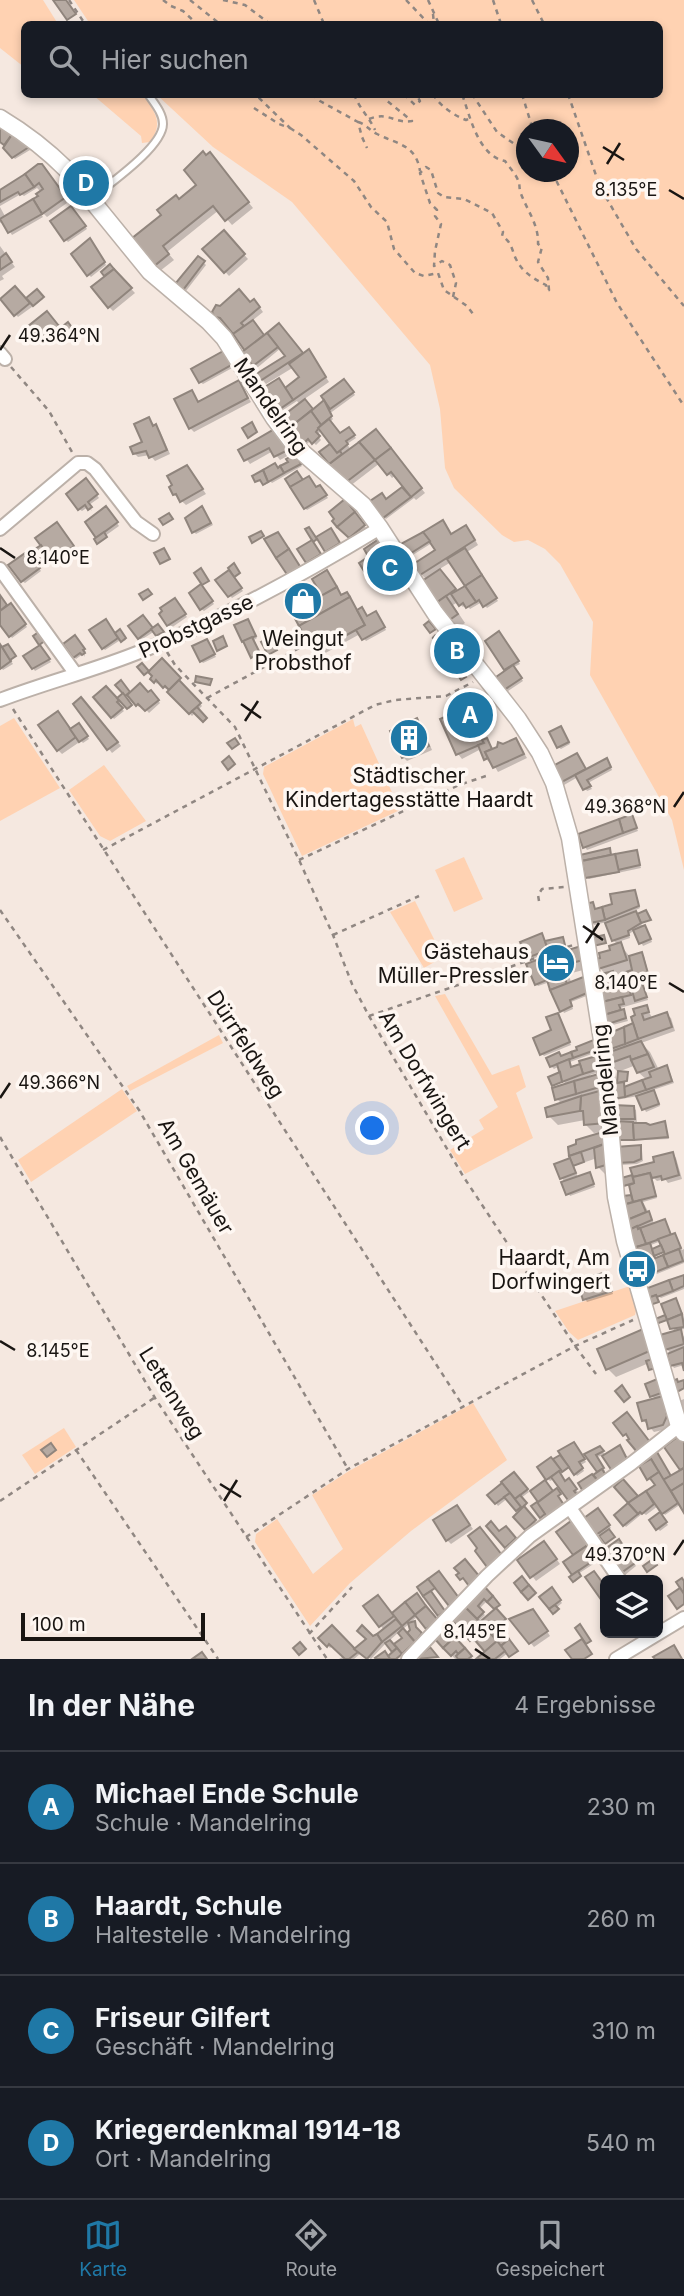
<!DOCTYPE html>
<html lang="de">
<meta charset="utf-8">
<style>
:root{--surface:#171b24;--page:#242831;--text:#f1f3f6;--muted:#9ea1a6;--line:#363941;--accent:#1f78a6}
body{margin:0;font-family:Inter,sans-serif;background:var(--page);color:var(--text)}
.controls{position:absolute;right:21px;bottom:21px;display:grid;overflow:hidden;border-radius:10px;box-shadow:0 4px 10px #0003}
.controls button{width:63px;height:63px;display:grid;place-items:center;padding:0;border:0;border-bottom:2px solid var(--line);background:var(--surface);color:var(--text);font:35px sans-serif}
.compass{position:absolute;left:516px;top:119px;width:63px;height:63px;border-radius:50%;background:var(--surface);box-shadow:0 4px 10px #0003;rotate:123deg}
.scale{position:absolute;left:21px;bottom:18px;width:184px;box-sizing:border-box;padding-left:7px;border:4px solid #191512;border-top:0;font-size:19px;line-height:24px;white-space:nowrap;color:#191512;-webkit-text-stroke:5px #fef7f2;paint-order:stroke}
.you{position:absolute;left:373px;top:1129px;width:24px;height:24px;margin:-18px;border:5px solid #fff;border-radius:50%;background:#1a73e8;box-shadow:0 0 0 10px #1a73e833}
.badge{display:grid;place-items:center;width:46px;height:46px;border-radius:50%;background:var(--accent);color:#fff;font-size:23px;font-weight:700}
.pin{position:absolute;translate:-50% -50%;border:4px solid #fff;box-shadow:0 2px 7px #0006}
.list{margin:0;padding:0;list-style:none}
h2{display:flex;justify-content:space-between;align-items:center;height:91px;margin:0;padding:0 28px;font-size:30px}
h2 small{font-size:23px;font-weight:400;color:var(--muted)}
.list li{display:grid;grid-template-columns:46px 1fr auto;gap:21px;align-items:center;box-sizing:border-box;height:112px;padding:0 28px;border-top:2px solid var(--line)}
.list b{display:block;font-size:26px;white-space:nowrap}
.list p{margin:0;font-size:23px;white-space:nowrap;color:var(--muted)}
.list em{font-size:23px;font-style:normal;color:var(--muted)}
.icon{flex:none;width:38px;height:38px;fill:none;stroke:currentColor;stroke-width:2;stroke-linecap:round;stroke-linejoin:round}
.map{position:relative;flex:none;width:684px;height:1659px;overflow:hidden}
.search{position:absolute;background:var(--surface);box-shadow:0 4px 10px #0003;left:21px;right:21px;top:21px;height:77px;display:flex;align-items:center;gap:18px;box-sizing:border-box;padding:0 24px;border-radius:10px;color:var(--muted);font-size:26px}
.sheet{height:539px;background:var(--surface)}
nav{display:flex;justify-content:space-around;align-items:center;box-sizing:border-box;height:98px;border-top:2px solid var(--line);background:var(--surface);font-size:19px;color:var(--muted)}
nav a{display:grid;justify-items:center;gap:4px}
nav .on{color:var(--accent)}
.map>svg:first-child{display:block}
.green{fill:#ffd2b2;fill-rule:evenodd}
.shadow{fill:#0003;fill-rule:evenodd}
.building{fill:#b6aaa2;stroke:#90857d;stroke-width:2}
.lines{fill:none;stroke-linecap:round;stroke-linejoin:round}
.service-casing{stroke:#bcb1a9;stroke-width:10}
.minor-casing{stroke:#bcb1a9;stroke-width:16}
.tertiary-casing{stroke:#bcb1a9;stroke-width:19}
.path{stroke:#908782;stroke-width:2.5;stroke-dasharray:5 5;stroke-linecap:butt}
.service{stroke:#fff;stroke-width:6}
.minor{stroke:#fff;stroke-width:12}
.tertiary{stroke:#fff;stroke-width:16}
.ticks{fill:none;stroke:#191512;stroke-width:2.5}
.labels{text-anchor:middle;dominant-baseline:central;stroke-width:7;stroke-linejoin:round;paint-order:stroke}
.street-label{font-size:21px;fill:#191512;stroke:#fef7f2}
.poi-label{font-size:21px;fill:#191512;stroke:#fef7f2}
.ticks-label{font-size:18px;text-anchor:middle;fill:#191512;stroke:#fef7f2;stroke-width:7;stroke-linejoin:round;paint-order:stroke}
</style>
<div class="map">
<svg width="684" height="1659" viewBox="0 0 684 1659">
<rect width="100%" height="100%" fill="#f5e8e0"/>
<g class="green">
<polygon points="0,0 43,0 58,24 24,24 24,67 0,48"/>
<path d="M74,0h610v870l-12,-50 -82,-145 3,-53 -33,-58 -15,-15 -17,-9 -14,2 -12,-7 -48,-47 -9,-20 -5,-59 -10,-44 -138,-163 -79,-55 -56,-52 503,-1v-70h-570zM526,130h42v42h-42z"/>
<path d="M93,95h50c12,16 21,29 7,47l-8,1 -1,-7z"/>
<polygon points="14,718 60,788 0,821 0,726"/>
<polygon points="353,719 355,727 361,724 400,810 302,856 263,774 264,767"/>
<polygon points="104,765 146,821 110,841 100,836 69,790"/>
<polygon points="464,857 483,899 454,912 435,870"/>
<polygon points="415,901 443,957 424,968 390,912"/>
<polygon points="445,994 492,1075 519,1065 526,1087 516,1093 533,1138 465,1174 450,1150 484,1129 479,1120 498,1107 435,996"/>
<polygon points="219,1035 223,1043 130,1091 127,1086"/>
<polygon points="122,1089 137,1111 31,1182 18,1160"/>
<polygon points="630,1286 637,1307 635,1315 578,1340 569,1332 555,1311"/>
<polygon points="473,1403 507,1460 411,1531 350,1583 310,1626 255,1542 256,1534 277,1519 313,1574 343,1549 312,1495 349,1471"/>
<polygon points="64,1428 76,1447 35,1474 22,1455"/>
</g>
<g class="shadow">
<polygon points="0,126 27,146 30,150 15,159 5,148 6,146 0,141"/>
<polygon points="215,160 253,208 232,225 219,210 167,252 174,260 160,271 154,265 163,215 198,185"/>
<polygon points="43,167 67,203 47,217 40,210 39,211 43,217 12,235 3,221 0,223 0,207 6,218 41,197 41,192 37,188 24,196 21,194 0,206 0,192"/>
<polygon points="74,210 87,229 68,242 66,240"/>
<polygon points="224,233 248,259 229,276 205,249"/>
<polygon points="93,243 106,265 91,277 89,275"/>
<polygon points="0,246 15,267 2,276 4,279 0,281"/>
<polygon points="199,258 206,265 186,291 180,286"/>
<polygon points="110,267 135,293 113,311 109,307 107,277 103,272"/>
<polygon points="37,291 43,299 18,317 2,299 26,301"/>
<polygon points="250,304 258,305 263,312 252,321 264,337 283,329 303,355 312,356 329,382 303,400 313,411 346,383 355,395 329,414 333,419 330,422 341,435 349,429 356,438 347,444 351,450 378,434 425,493 416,500 414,498 386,519 384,517 386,501 405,487 396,475 392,478 380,463 350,486 321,452 333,444 322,430 317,435 321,440 316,445 311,440 305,446 283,418 300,405 297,401 280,412 278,410 286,390 302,378 294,367 266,384 258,374 288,356 281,348 257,368 245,353 247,351 225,321 221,321 216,316"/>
<polygon points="47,313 63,333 57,338 54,334 43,343 30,327"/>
<polygon points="227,355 234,367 203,384 200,382"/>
<polygon points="239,382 251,402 194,432 190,428 191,392 199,403"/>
<polygon points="149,419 160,431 170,454 155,461 150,455 138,457 134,453 145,443"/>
<polygon points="278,429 293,453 280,460 273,451 250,464 240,450"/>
<polygon points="297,459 302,466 272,483 270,481 265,485 262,479 257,482 254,477 278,469"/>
<polygon points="191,472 206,494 186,505 174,494"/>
<polygon points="303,482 322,489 328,498 307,510 305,508"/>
<polygon points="88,483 99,498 89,505 92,511 88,507 82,511 79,509"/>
<polygon points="348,504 366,528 353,539 337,519"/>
<polygon points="202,508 213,525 196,534 194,532"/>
<polygon points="108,511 119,526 105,536 106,538 99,543 97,540"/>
<path d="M443,522l9,13 14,-8 4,4 8,14 -11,7 31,49 -11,7 -5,-6 -12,7 -4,-5 -3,3 -5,-5 -5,3 12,18 -7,5 -8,-9 -25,-37 2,-2 -6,-6 16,-23 -5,-8 -24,15 -2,-2zM451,562l17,25 -10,5 -20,-22z"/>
<polygon points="61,528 77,551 58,565 50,554 36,564 41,571 25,583 22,581 30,555"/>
<polygon points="330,530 341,546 329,553 319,539 312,543 322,557 310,565 300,550"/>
<polygon points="381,544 402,581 388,590 373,566 366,570 361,563 368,559 375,566 367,549"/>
<polygon points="234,566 240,574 234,579 243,591 232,598 217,581 236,577 230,568"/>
<polygon points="203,589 214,604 204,611 201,609"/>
<polygon points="324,596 349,596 358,611 368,617 378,615 386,630 366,641 360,634 320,656 288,602 309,605"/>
<polygon points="0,597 8,607 13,607 27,627 12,638 0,622"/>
<polygon points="177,603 187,617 171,628 161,614"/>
<polygon points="143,617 153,630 158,627 163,633 158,636 155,631 141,640 139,638"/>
<polygon points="250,624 257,638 254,640 261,656 255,659 252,657"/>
<polygon points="120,632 126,640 123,641 122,639 105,650 103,648"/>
<polygon points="501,636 520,664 514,667 523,681 508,691 505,689 507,672 487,641"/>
<polygon points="77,639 86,652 84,653 85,657 83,654 76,659 74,657"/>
<polygon points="207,641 216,657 203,663 201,661"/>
<polygon points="0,645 3,649 7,646 9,658 13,664 3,670 0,666"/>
<polygon points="42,649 51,662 35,671 33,668"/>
<polygon points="162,661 202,706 198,710 206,720 205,721 196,712 192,716 169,691 171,690 168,687 166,689 159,681 157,684 155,682 150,672"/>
<polygon points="120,683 130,694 148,694 150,692 160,703 149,713 142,705 139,707 128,694 124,698 132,706 129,709 122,702 118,705 124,711 114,719 96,697 117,700 125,694"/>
<polygon points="85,703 121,746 112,753 75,704"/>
<polygon points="466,709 471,713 484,741 487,740 494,750 516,740 527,758 498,772 492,762 490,763 486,759 481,749 462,759 458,754 442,720"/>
<polygon points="417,720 421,724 432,750 407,761 403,757"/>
<polygon points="81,727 89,739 83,743 81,741 62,754 58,750 71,730"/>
<polygon points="563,731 570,744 561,749 558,747"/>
<polygon points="579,757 586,771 609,763 612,770 588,783 592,789 587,791 578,777 564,785 553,767"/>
<polygon points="631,816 638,831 587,850 585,847"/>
<polygon points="609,850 613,857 636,852 641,868 589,879 586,877 582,856"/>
<path d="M635,892l5,16 -6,3 4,4 9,-3 3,8 -9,4 6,5 5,13 -9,4 -8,-16 -6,4 1,4 -12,4 12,15 11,-3 3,2 6,23 -8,2 6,19 -28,8 5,5 3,8 -19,5 -2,-2 -1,-49 -6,-7 18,-23 -5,-5 -6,-18 -13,3 -2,-3 1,-18 3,6 18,-4zM624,972l4,10 7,12 -8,-7 -4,1 -2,-6 -6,-7z"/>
<polygon points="542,935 546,943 563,939 564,945 549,950 550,952 530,960 528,957"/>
<polygon points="581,948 591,968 568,974 572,984 585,978 589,995 571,1002 573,1009 564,1013 550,982 538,986 536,984"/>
<polygon points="646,1007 653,1019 666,1014 671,1018 675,1031 641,1043 650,1052 659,1070 666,1067 669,1070 674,1083 653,1090 656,1094 660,1106 646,1112 638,1096 616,1100 614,1098 619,1073 628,1075 627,1081 622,1082 626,1089 647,1080 638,1072 636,1065 618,1072 610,1064 609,1049 637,1030 633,1018"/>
<polygon points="560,1017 571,1045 544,1056 542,1054"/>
<polygon points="596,1041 600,1051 570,1062 572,1069 582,1065 603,1071 590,1075 591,1078 602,1075 615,1149 640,1147 642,1150 643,1161 637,1164 621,1165 617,1173 606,1175 598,1167 597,1158 574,1166 578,1178 589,1174 595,1187 570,1196 557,1165 575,1165 570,1148 603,1132 594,1133 585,1124 585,1120 558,1125 549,1116 562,1104 557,1099 567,1085 564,1082 553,1085 561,1073 560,1066 554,1069 551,1066 562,1057"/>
<polygon points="633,1108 636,1110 637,1124 649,1127 665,1123 669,1139 620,1141 618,1139 621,1123 616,1118"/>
<path d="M672,1153l4,5 6,21 -14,4 -3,-4 -8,2 -5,-5 5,22 -14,4 12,23 9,-4 8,15 5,2 5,12 2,-1v14l-37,15 -12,-30 -10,-43v-7l6,-2 4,4 -4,-15 -9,2 -2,-7 14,-4zM661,1241l6,15 -11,4 -2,-3 11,-5 -5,-5 -7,3 -2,-5z"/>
<polygon points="605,1274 613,1294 587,1302 585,1299"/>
<polygon points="684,1277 684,1289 661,1298 654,1292 658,1303 652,1304 650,1299 652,1299 647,1290"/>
<polygon points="678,1303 684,1320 684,1329 679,1330 684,1337 684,1365 674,1368 672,1365 671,1354 667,1349 663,1336 676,1333 668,1320 658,1324 657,1320 667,1316"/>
<polygon points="642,1331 658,1368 652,1370 649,1363 616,1377 608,1369"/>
<polygon points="647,1385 668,1393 660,1396 666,1402 671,1421 667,1429 654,1432 643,1420 655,1400"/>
<polygon points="684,1399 684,1417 677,1402"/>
<polygon points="684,1443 684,1510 681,1504 665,1515 658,1506 646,1515 643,1513 626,1527 617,1516 631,1503 616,1487 623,1482 638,1498 657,1486 653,1479 651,1481 649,1479 641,1467 657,1455 671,1477 683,1471 681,1469"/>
<polygon points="576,1446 586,1462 581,1465 584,1471 577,1476 571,1467 564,1471 557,1462 555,1464 566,1483 571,1483 578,1492 575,1494 554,1479 550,1481 548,1479 553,1461"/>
<polygon points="599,1448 606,1455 613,1470 604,1455 597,1457 605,1471 598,1484 593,1477 600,1473 586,1455"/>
<polygon points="514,1474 529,1492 521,1498 526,1505 523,1507 537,1524 528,1531 515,1517 520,1513 508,1498 498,1506 490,1495"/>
<polygon points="460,1511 473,1529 451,1544 447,1540"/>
<polygon points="600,1513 611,1528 608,1530 614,1538 607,1544 586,1518"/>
<polygon points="662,1517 668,1525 660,1531 658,1529"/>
<polygon points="573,1526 598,1561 578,1574 581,1577 575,1582 572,1577 575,1575 566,1562 575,1556 559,1532"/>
<polygon points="621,1544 636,1566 625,1575 607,1550"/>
<polygon points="548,1547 560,1564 536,1581 520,1560"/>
<path d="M483,1588l16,18 -4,3 -7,-9 -9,9 6,6 -9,9 1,2 19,-15 11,12 -8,6 18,23 -6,4 -3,-3 -8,6h-22l9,-7 -11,-12 -2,2 -22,-24zM494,1634l7,10 -2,2 -8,-10z"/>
<polygon points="554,1592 562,1603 556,1608 558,1611 555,1614 542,1597"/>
<path d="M416,1595l23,28 -9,7 -12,-14 -16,14 5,5 10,-5 4,5 -16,20 -7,-7 -1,2 4,6 -4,3h-19l10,-1 7,-6 -8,-10 -16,17 -10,-6 -7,6h-15l5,-3 -11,-11 -3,3 -9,-10 33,13 30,-21 -18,-23 26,8zM399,1632l5,6 -10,9 -5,-6z"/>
<polygon points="537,1616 550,1636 534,1647 512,1620"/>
<polygon points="437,1638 453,1641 455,1639 473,1659 455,1659"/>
</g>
<g class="building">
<polygon points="53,0 66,0 76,14 67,20"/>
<polygon points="0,124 13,133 4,145 0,142"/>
<polygon points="13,133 25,141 29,147 12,158 3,148"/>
<polygon points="203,151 206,155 210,152 249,202 225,221 213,206 163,246 169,254 153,267 131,239 161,215 157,210 176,195 179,199 196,185 184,170"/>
<polygon points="38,164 42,164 66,197 42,214 33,199 38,196 36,194 43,189 39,183 34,187 25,174"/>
<polygon points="25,174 34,187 20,195 18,192 0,202 0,190"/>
<polygon points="33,199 42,214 8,233 0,219"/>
<polygon points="71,206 86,226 64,241 50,221"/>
<polygon points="224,230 245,254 224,273 202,249"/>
<polygon points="90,238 105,262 87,276 71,254"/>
<polygon points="6,253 12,262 0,270 0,258"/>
<polygon points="198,256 205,261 183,290 175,284"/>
<polygon points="110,264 114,269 104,276 101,272"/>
<polygon points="114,269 132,288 108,308 91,287"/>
<polygon points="15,286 30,303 14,316 0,299"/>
<polygon points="37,289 44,297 33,306 26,298"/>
<polygon points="239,289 250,302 254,299 260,307 241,323 244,326 233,334 220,318 215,317 212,312 216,305 220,306"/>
<polygon points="47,311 59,326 39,342 27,327"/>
<polygon points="253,320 264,335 245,351 233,334"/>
<polygon points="68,322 73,329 67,332 63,326"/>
<polygon points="279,323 303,353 260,381 256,374 285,356 267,333"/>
<polygon points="59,326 64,332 55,339 50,333"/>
<polygon points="267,333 278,347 253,366 242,352"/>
<polygon points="309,349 326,377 293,400 285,388 299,377 289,364"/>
<polygon points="225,350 233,364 199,383 191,369"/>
<polygon points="279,378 293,400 277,411 263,388"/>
<polygon points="344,379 354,392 330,409 321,396"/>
<polygon points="239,380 248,398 189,429 174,399 192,390 198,402"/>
<polygon points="305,399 313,409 288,429 280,418"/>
<polygon points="324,400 332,416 321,425 311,411"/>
<polygon points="311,411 321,425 316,432 320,436 312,444 308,439 302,445 288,429"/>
<polygon points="149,417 153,426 156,424 167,450 149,458 146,451 133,454 130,447 142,442 134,424"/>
<polygon points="329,419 340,433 349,427 355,435 346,441 348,444 337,453 318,428"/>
<polygon points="252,422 257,432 248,438 242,428"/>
<polygon points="278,427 290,449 274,457 269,448 244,461 238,450"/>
<polygon points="376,429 391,448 375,460 359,442"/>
<polygon points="359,442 375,460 345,483 325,467"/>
<polygon points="330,444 337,453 340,451 342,454 329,464 319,452"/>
<polygon points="391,448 422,488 411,497 391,472 387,475 375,460"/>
<polygon points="295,454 301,464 284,473 280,466 288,462 286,459"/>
<polygon points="275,463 278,468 280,466 284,473 268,482 263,470"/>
<polygon points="187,465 203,489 180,502 176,494 173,495 169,487 172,485 167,476"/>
<polygon points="263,470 268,482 263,485 260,480 255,482 252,476"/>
<polygon points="297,471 303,480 290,487 285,479"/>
<polygon points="309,476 316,487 320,485 327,495 304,509 290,487"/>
<polygon points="86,478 98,494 88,502 92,507 88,510 85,505 78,510 66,494"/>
<polygon points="402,487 411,497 383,518 370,501 382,493 386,499"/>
<polygon points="345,499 355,512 337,527 332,521 334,519 329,512"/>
<polygon points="106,506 118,522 96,538 85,522"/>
<polygon points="202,506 211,523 192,533 185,518"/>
<polygon points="355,512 365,525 349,538 337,527"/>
<polygon points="169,513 173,519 163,525 159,519"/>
<polygon points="443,520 451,534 466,525 475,540 420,575 412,565 435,550 423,532"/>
<polygon points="57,522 74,546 53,562 35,538"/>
<polygon points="309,527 317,539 313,542 305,529"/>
<polygon points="331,528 340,543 325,552 316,537"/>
<polygon points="261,531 264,536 252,543 249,537"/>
<polygon points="104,532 107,537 97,544 94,539"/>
<polygon points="278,532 289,549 276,558 264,539"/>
<polygon points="423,532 430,541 405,557 397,546"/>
<polygon points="379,539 389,555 373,565 364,549"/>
<polygon points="312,540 321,554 306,563 297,549"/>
<polygon points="41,545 48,555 36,563 29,553"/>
<polygon points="164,548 170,559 160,564 154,553"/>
<polygon points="465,548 482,575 465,586 447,559"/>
<polygon points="289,549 301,568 288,576 276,558"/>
<polygon points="28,551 40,568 21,582 8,565"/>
<polygon points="368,557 373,565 364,571 359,563"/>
<polygon points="387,557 401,578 384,589 371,567"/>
<polygon points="234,563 240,573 234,577 228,568"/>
<polygon points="201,568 209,581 202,585 194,573"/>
<polygon points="440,569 456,589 436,603 422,581"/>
<polygon points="229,570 242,588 228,597 215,580"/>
<polygon points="327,570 337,587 322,596 312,579"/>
<polygon points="482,575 497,598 483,607 479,600 476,602 465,586"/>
<polygon points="201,584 213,601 200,610 189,593"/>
<polygon points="465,586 476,602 466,608 463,603 459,606 451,594"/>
<polygon points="337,587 341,595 347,592 350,597 316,616 308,603"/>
<polygon points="148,589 152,594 143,600 139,594"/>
<polygon points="302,592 316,616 299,626 286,602"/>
<polygon points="0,595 7,605 0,611"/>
<polygon points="446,596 458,614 448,621 436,603"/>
<polygon points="350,597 365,625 314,653 299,626"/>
<polygon points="175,598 186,614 167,626 159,614 162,611 160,608"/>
<polygon points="11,603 26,624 9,637 0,625 0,611"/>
<polygon points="362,607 367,616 376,611 385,627 362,640 356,630 365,625 357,610"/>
<polygon points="143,615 153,628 138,639 128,626"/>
<polygon points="106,619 118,638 102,649 89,630"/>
<polygon points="248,619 256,636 242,642 234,625"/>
<polygon points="429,621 436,629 430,633 424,625"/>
<polygon points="158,624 164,632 156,636 151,629"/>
<polygon points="120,629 126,638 121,642 115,633"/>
<polygon points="40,631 46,640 39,645 33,636"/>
<polygon points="499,631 519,661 504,670 485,641"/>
<polygon points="75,635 85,649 83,650 85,653 82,655 80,653 73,658 63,644"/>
<polygon points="223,636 227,646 217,651 213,641"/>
<polygon points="252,637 260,653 251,658 243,641"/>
<polygon points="270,637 277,650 268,655 261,642"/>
<polygon points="207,639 215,654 200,662 192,646"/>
<polygon points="0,644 11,661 0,669"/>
<polygon points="8,644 16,656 10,660 2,647"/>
<polygon points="40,645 50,659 32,669 23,656"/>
<polygon points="162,658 181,678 169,690 165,686 163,688 156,680 154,683 150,679 152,676 148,672"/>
<polygon points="455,660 466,677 461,680 450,663"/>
<polygon points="142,663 149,671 144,675 137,667"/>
<polygon points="513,665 522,678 504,690 496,677"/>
<polygon points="196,676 212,679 210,685 195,682"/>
<polygon points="121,680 130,692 125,696 115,685"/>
<polygon points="179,680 201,703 189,714 167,692"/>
<polygon points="140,683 148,692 151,690 159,700 145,711 138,704 136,706 127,695"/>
<polygon points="106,686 119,700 117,702 123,708 111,718 93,697"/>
<polygon points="123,693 132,705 127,709 117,698"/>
<polygon points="81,697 118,742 107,750 73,704"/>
<polygon points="197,707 207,718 203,722 192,711"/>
<polygon points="467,707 484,743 456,755 440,719"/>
<polygon points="58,711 76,737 57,751 38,725"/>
<polygon points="417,718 429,746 402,758 390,731"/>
<polygon points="79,723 88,736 79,742 70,729"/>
<polygon points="561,726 569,742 557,748 549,732"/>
<polygon points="235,738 239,744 232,749 227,743"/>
<polygon points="487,738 492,749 485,752 488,758 484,760 478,745 484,743 482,740"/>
<polygon points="516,738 524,754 493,768 485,752 497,747 498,742 503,744"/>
<polygon points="577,753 586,769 560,783 551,767"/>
<polygon points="229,756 235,764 228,770 222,762"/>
<polygon points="607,758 611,767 587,780 591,786 583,790 575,775"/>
<polygon points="632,814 637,828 623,833 619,819"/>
<polygon points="619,819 623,833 583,848 578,834"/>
<polygon points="610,848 611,855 581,861 580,855"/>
<polygon points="637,850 640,865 618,870 615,854"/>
<polygon points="615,854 619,872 585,878 582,861"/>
<polygon points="635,890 639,906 605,920 602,907 612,904 610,894"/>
<polygon points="593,902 595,909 602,907 605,920 590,923 586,904"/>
<polygon points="646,910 651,920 641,923 637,914"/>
<polygon points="636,911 641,923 628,931 629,935 612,941 605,923"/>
<polygon points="645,925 651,939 639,944 633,930"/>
<polygon points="542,933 548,950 527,958 520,942"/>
<polygon points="604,935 606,943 593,946 591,938"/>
<polygon points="563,937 565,945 548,950 545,941"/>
<polygon points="621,942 627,960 598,969 596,959 600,958 599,953 610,950 609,946"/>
<polygon points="581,946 583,960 561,966 563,973 547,980 539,959"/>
<polygon points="642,952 649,977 626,983 623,973 632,970 629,956"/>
<polygon points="539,959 547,980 535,985 526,964"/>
<polygon points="613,971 615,979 600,983 598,975"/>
<polygon points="563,973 567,984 550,990 547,980"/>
<polygon points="586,976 587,993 570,1000 572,1006 560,1012 550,990"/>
<polygon points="615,979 618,988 600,992 598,983"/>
<polygon points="641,980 647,997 635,1001 630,984"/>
<polygon points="628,985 631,995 602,1002 600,992"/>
<polygon points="622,997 624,1004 619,1005 621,1010 604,1015 602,1002"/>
<polygon points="647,1005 649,1012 642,1014 644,1020 667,1012 672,1027 638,1039 631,1017 635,1015 633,1009"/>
<polygon points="624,1009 626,1018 605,1025 604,1015"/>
<polygon points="558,1013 570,1042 540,1055 533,1038 551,1030 546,1017"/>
<polygon points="633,1023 638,1039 625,1044 624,1027"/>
<polygon points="624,1027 625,1044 608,1050 605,1035"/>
<polygon points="596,1039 598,1049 573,1058 571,1052 577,1050 576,1047"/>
<polygon points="641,1041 648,1054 631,1060 630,1056 608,1064 607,1053"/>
<polygon points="559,1052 561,1056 571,1052 573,1058 550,1067 546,1058"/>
<polygon points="648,1054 654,1067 637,1073 631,1060"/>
<polygon points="600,1055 602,1068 583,1074 579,1061"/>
<polygon points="569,1059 571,1067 580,1064 583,1074 562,1082 557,1064"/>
<polygon points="667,1065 672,1081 646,1090 642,1080 651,1077 649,1072"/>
<polygon points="618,1071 628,1072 627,1081 617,1083"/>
<polygon points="560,1072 562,1082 552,1086 548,1077"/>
<polygon points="602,1073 603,1086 576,1094 574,1081"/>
<polygon points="642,1080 646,1090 625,1097 624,1087"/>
<polygon points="574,1081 576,1094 555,1100 552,1088"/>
<polygon points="624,1082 625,1097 612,1099 611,1084"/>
<polygon points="603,1090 606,1123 584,1125 583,1111 580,1111 581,1096"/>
<polygon points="654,1090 659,1104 642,1110 636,1096"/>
<polygon points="581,1096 580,1111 547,1117 545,1108"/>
<polygon points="613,1105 634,1106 635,1119 614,1119"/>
<polygon points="616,1121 633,1122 634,1140 616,1140"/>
<polygon points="665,1121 668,1137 634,1140 633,1123 646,1123 650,1125"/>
<polygon points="606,1131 607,1143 569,1156 568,1147 576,1144 576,1140"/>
<polygon points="607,1143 609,1164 596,1168 594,1148"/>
<polygon points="641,1145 641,1159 634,1162 617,1163 616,1147"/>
<polygon points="581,1152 584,1162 573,1166 569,1156"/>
<polygon points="673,1152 679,1175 662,1180 661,1176 652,1178 650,1173 633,1177 630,1168 654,1162 653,1157"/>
<polygon points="570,1158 576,1173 560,1179 554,1164"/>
<polygon points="590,1172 594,1184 566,1195 561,1182"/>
<polygon points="650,1173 656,1196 633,1202 629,1185 634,1183 633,1177"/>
<polygon points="632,1175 634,1183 620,1187 618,1179"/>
<polygon points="631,1195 633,1202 623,1205 623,1196"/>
<polygon points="641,1200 646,1212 627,1220 623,1205"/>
<polygon points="649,1211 652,1220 629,1230 627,1220"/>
<polygon points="665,1219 671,1235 646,1244 640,1228"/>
<polygon points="637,1226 638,1229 640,1228 646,1244 633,1248 629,1230"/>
<polygon points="675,1233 681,1248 665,1255 658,1239"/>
<polygon points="650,1243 655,1258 638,1265 633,1248"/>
<polygon points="661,1245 664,1252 654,1256 652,1249"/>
<polygon points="679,1249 683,1261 668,1267 663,1255"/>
<polygon points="663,1255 668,1267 643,1277 638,1265"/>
<polygon points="606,1272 612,1291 583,1300 577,1281"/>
<polygon points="684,1275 684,1286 673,1291 669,1280"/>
<polygon points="669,1280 673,1291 657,1297 656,1295 648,1298 645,1289"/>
<polygon points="656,1295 659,1302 650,1305 648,1298"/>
<polygon points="676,1298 682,1314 667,1320 661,1304"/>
<polygon points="682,1314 684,1327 670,1329 667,1320"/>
<polygon points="665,1315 667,1320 656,1324 655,1319"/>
<polygon points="643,1329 652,1350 606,1370 597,1349"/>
<polygon points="681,1329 684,1344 665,1350 660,1335"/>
<polygon points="684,1347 684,1371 682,1363 670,1366 667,1354"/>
<polygon points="656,1358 659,1367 649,1370 646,1361"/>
<polygon points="662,1377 667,1391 650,1397 645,1384"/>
<polygon points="677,1379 678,1382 684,1380 684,1388 675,1393 670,1382"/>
<polygon points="622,1385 630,1397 624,1402 615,1391"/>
<polygon points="663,1396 667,1416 663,1425 648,1429 646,1420 642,1421 637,1403"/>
<polygon points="627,1412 650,1442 637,1452 627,1440 629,1439 626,1434 623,1436 613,1423"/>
<polygon points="680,1435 684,1442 684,1468 680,1470 664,1447"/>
<polygon points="574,1442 585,1459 579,1462 583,1468 574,1475 558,1451"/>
<polygon points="51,1443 56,1450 47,1457 41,1450"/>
<polygon points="620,1445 628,1461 612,1471 602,1456"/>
<polygon points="600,1446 604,1451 596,1455 604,1468 597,1472 584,1454"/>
<polygon points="657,1452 671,1476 663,1480 650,1457"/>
<polygon points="560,1455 569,1467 562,1472 553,1459"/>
<polygon points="551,1457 561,1470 546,1480 537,1467"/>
<polygon points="651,1459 659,1472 647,1480 639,1466"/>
<polygon points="684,1468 684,1483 671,1491 663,1480"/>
<polygon points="602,1469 607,1477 599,1482 593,1475"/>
<polygon points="559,1471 565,1481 569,1478 577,1489 574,1491 579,1497 570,1503 551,1477"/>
<polygon points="514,1472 528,1489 515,1499 501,1482"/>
<polygon points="659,1472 678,1503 662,1514 646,1491 655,1485 650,1478"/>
<polygon points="592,1474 599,1482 584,1493 578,1483"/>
<polygon points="623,1479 638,1496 628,1503 614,1487"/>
<polygon points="545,1480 553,1491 538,1502 530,1491"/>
<polygon points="502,1483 510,1493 495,1504 487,1495"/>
<polygon points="684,1483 684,1513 671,1491"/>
<polygon points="557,1488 561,1494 558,1496 564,1505 547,1517 537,1503"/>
<polygon points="646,1491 654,1504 642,1514 640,1512 638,1514 628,1503"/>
<polygon points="510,1493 521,1507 516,1511 504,1497"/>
<polygon points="520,1495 527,1503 522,1508 515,1499"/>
<polygon points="537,1502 545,1514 540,1518 531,1506"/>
<polygon points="628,1503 638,1514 623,1526 614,1515"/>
<polygon points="457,1505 470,1525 446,1541 433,1520"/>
<polygon points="524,1506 536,1520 525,1530 513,1517"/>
<polygon points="598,1508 610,1525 596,1535 584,1518"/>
<polygon points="660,1512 667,1522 656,1530 649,1520"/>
<polygon points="491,1521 499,1531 506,1526 516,1538 505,1548 486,1526"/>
<polygon points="571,1521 588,1545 573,1555 556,1532"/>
<polygon points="480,1527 502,1555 487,1567 475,1551 477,1548 468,1536"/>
<polygon points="609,1529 615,1537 605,1544 599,1536"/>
<polygon points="619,1539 628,1553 614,1563 605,1549"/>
<polygon points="544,1541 557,1559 530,1578 517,1560"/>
<polygon points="588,1545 597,1558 572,1575 563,1562"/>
<polygon points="628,1553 635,1563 621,1573 614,1563"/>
<polygon points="465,1559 480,1577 469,1586 463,1578 460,1580 456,1575 459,1573 454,1568"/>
<polygon points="653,1559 657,1565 647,1572 643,1566"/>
<polygon points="439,1571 459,1598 449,1606 428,1579"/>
<polygon points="578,1571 581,1576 573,1582 569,1577"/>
<polygon points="594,1571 605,1586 605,1598 602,1601 585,1577"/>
<polygon points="522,1576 529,1585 521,1592 514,1583"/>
<polygon points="682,1578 684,1581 684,1594 676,1582"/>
<polygon points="428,1579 435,1588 423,1596 417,1587"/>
<polygon points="483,1585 493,1596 487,1602 484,1599 478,1606 484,1612 477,1619 463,1605"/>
<polygon points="529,1585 536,1593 528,1600 521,1592"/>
<polygon points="552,1587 561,1600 549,1609 539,1597"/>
<polygon points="680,1588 684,1594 684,1604 677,1609 668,1596"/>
<polygon points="431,1591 445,1611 438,1616 423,1596"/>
<polygon points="417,1593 426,1606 415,1615 405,1602"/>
<polygon points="378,1595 394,1616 379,1627 363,1606"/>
<polygon points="493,1596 500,1605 494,1609 487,1602"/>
<polygon points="405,1602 415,1615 402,1626 392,1613"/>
<polygon points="463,1605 485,1627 470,1641 450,1618"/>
<polygon points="555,1605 559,1609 553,1614 549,1609"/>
<polygon points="426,1606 438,1620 426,1629 415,1615"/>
<polygon points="496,1608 506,1619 490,1633 481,1621"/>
<polygon points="533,1609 548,1631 529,1644 509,1619"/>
<polygon points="396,1619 402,1626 382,1642 377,1634"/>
<polygon points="415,1621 416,1627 422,1633 415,1642 407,1633 410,1630 408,1623"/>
<polygon points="580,1624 591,1641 586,1644 575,1628"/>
<polygon points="332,1625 358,1652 349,1659 345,1659 329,1644 327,1647 318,1638"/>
<polygon points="362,1625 373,1636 377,1634 382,1642 367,1659 354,1649 366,1639 357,1631"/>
<polygon points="485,1627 497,1641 485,1652 473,1638"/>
<polygon points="403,1628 415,1642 402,1654 394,1644 402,1638 398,1633"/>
<polygon points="501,1628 509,1639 501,1646 492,1634"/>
<polygon points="444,1629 453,1639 443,1648 434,1638"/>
<polygon points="455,1637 465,1648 458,1654 456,1651 451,1656 443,1648"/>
<polygon points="509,1639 518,1651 509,1657 501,1646"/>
<polygon points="582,1639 592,1654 584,1659 572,1659 565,1650"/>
<polygon points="390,1640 397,1648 392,1652 385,1643"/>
<polygon points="497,1641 505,1651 495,1659 476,1659"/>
<polygon points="300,1642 306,1649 299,1655 293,1648"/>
<polygon points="674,1645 682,1659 655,1659 653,1657"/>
<polygon points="430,1647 438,1657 417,1659 417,1658"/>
<polygon points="397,1648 402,1654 396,1659 390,1659 388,1656"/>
<polygon points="465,1648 472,1656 468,1659 458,1659 456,1656"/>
<polygon points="385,1651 390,1659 376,1659 375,1658"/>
<polygon points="202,1652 207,1659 192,1659"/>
</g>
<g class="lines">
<g class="service-casing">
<path id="service" d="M92,198c17,-14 71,-51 71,-74 0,-11 -9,-21 -15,-30"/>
</g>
<g class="minor-casing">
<g id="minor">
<polyline points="0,353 5,359"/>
<polyline points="0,529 78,463 87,463 95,469 136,522 153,534"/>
<polyline points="0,569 75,673"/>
<path d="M0,700c47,-18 96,-30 142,-49 83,-33 162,-77 238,-123"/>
<polyline points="570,1508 620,1580"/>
<polyline points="408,1659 487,1576 530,1536 632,1463 679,1426"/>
<polyline points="616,1659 684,1618"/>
</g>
</g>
<g class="tertiary-casing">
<path id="tertiary" d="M0,118c25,15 47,32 67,52l83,102 59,50 15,16 50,80 21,28 68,59 17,23 55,85 83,106 22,34 14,30 16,55 34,215 12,144 9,44 44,151 10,34 5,7"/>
</g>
<g class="path">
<polyline points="69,0 85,24"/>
<polyline points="163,0 171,6 183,11 197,24"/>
<polyline points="190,0 220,24 240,24"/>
<polyline points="223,0 245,5 270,24"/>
<polyline points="314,0 324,24"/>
<polyline points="406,0 429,24"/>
<polyline points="428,0 439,24"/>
<polyline points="493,0 501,24"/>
<polyline points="532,0 544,24"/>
<polyline points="433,14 434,24"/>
<polyline points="312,94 320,101 358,122 362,137 367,148"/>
<path d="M354,94c5,14 15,23 21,36"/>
<polyline points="404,94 415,105 420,101 416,94"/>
<path d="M433,94c7,12 20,21 33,26l5,-2"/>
<polyline points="472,94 497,132 526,152"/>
<polyline points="522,94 533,130"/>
<polyline points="568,94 600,187 636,249 684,306"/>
<polyline points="254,108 279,124 290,128 255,94"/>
<path d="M369,119c20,-8 25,5 43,2l-26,-21 -2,-6"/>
<path d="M358,122c8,2 11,8 19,12 19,10 39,10 43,37"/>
<polyline points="290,128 301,135 354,181 371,207 387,222 394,249 415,273 424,276 438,273 444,290 467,306 473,314"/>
<polyline points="552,172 617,303 684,406"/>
<path d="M453,297l3,-14 -6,-18 -8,-4 -8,5 1,-15 6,-27 -6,-8 2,-6 -7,-7 -10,-30 6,-6 5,3 7,23 6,4 20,2 28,14 11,19 -1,4c10,6 10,15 14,23 6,13 18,20 30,26v4l3,1 -1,-12 -10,-16 4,-15 -4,-3c1,-20 -12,-35 -18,-53 -1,-6 0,-6 -2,-11 -3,-7 -9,-13 -13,-19 -27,-5 -35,-45 -43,-67"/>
<polyline points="11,367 49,411 72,452"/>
<polyline points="436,635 433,638 435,644 445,647"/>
<polyline points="167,652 175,665 235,727 299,860 333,935 352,984 369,1016 463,1176 575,1346 596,1374"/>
<polyline points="207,698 301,647"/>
<polyline points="13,709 463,1406"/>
<polyline points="103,850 375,705 395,700 446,696 473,682"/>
<polyline points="299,860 459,785 489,775"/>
<polyline points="539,901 538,895 542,889 564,887"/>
<polyline points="0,910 139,1110 348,1469"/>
<polyline points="333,935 419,896"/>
<polyline points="369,1016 573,945"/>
<polyline points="0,1137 155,1398 327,1659"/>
<polyline points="76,1450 218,1659"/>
<polyline points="0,1501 154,1398"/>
<polyline points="246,1537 348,1469 575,1346 633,1320"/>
<polyline points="309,1634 352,1587"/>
</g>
<use href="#service" class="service"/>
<use href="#minor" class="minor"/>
<use href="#tertiary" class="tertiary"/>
</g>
<path class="ticks" d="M603,147l21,13M607,164l13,-21M669,190l15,9M0,350l10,-15M0,548l15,10M241,704l20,14M245,721l13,-20M674,807l10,-15M583,926l20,14M586,943l13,-20M669,983l15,9M0,1098l10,-15M0,1341l15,9M220,1484l21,13M224,1501l13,-21M674,1555l10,-15M475,1649l15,10"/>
<defs>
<g id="shop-disc" transform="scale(2.0125)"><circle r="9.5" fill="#1f78a6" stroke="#fef7f2"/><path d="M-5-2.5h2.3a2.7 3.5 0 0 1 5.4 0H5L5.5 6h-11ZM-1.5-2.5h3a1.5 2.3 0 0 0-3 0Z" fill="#fff"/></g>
<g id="building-disc" transform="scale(2.0125)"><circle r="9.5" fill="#1f78a6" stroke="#fef7f2"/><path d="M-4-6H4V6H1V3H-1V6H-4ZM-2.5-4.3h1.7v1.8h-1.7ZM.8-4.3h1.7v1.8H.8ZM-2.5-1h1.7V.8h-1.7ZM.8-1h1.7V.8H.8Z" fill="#fff"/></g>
<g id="hotel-disc" transform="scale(2.0125)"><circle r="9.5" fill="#1f78a6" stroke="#fef7f2"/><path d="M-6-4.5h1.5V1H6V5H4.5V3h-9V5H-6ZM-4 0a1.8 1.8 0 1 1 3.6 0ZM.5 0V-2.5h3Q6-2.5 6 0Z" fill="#fff"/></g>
<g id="bus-disc" transform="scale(2.0125)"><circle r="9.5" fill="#1f78a6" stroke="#fef7f2"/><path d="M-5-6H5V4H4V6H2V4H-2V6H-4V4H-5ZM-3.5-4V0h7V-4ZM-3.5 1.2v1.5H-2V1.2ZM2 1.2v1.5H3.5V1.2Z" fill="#fff"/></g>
</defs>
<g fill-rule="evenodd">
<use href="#shop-disc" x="303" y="601"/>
<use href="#building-disc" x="409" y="738"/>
<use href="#hotel-disc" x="556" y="963"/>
<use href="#bus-disc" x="637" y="1269"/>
</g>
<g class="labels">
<g class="street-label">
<text transform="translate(271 406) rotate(55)">Mandelring</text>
<text transform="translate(196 626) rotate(-25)">Probstgasse</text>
<text transform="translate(246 1044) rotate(57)">Dürrfeldweg</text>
<text transform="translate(425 1080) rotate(59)">Am Dorfwingert</text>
<text transform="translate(605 1080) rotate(-96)">Mandelring</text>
<text transform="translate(196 1176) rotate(60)">Am Gemäuer</text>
<text transform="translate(172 1393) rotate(58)">Lettenweg</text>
</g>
<g class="poi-label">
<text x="303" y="638">Weingut<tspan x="303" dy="24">Probsthof</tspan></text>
<text x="409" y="775">Städtischer<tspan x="409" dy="24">Kindertagesstätte Haardt</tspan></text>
<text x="529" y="951" text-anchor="end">Gästehaus<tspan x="529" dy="24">Müller-Pressler</tspan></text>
<text x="610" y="1257" text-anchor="end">Haardt, Am<tspan x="610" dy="24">Dorfwingert</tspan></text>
</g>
</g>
<g class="ticks-label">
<text x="626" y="196">8.135°E</text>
<text x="59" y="342">49.364°N</text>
<text x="58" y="564">8.140°E</text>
<text x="625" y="813">49.368°N</text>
<text x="626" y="989">8.140°E</text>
<text x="59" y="1089">49.366°N</text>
<text x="58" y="1357">8.145°E</text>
<text x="625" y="1561">49.370°N</text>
<text x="475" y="1638">8.145°E</text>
</g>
</svg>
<div class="controls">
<button><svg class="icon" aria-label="layers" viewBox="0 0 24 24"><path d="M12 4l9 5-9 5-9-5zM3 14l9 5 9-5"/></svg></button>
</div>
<svg class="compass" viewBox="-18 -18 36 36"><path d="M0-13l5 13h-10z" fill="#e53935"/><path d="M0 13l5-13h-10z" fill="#9ea1a6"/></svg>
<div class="scale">100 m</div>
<div class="you"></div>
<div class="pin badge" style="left:470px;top:715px">A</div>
<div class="pin badge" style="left:457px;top:651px">B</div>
<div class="pin badge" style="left:390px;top:568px">C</div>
<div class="pin badge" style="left:86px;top:183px">D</div>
<div class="search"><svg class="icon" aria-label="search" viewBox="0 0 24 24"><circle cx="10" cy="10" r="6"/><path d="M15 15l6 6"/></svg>Hier suchen</div>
</div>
<section class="sheet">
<h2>In der Nähe<small>4 Ergebnisse</small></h2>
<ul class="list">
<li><span class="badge">A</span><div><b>Michael Ende Schule</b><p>Schule · Mandelring</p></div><em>230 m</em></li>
<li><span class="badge">B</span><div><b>Haardt, Schule</b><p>Haltestelle · Mandelring</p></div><em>260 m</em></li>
<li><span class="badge">C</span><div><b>Friseur Gilfert</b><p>Geschäft · Mandelring</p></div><em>310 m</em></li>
<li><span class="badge">D</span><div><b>Kriegerdenkmal 1914-18</b><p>Ort · Mandelring</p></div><em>540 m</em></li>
</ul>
</section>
<nav>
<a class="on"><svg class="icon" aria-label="map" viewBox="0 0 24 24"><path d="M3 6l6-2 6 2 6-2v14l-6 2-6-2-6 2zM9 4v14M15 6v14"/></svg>Karte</a>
<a><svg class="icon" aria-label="directions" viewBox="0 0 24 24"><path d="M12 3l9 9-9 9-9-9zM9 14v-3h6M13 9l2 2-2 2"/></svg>Route</a>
<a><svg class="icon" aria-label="saved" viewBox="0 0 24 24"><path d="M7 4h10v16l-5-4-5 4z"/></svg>Gespeichert</a>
</nav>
